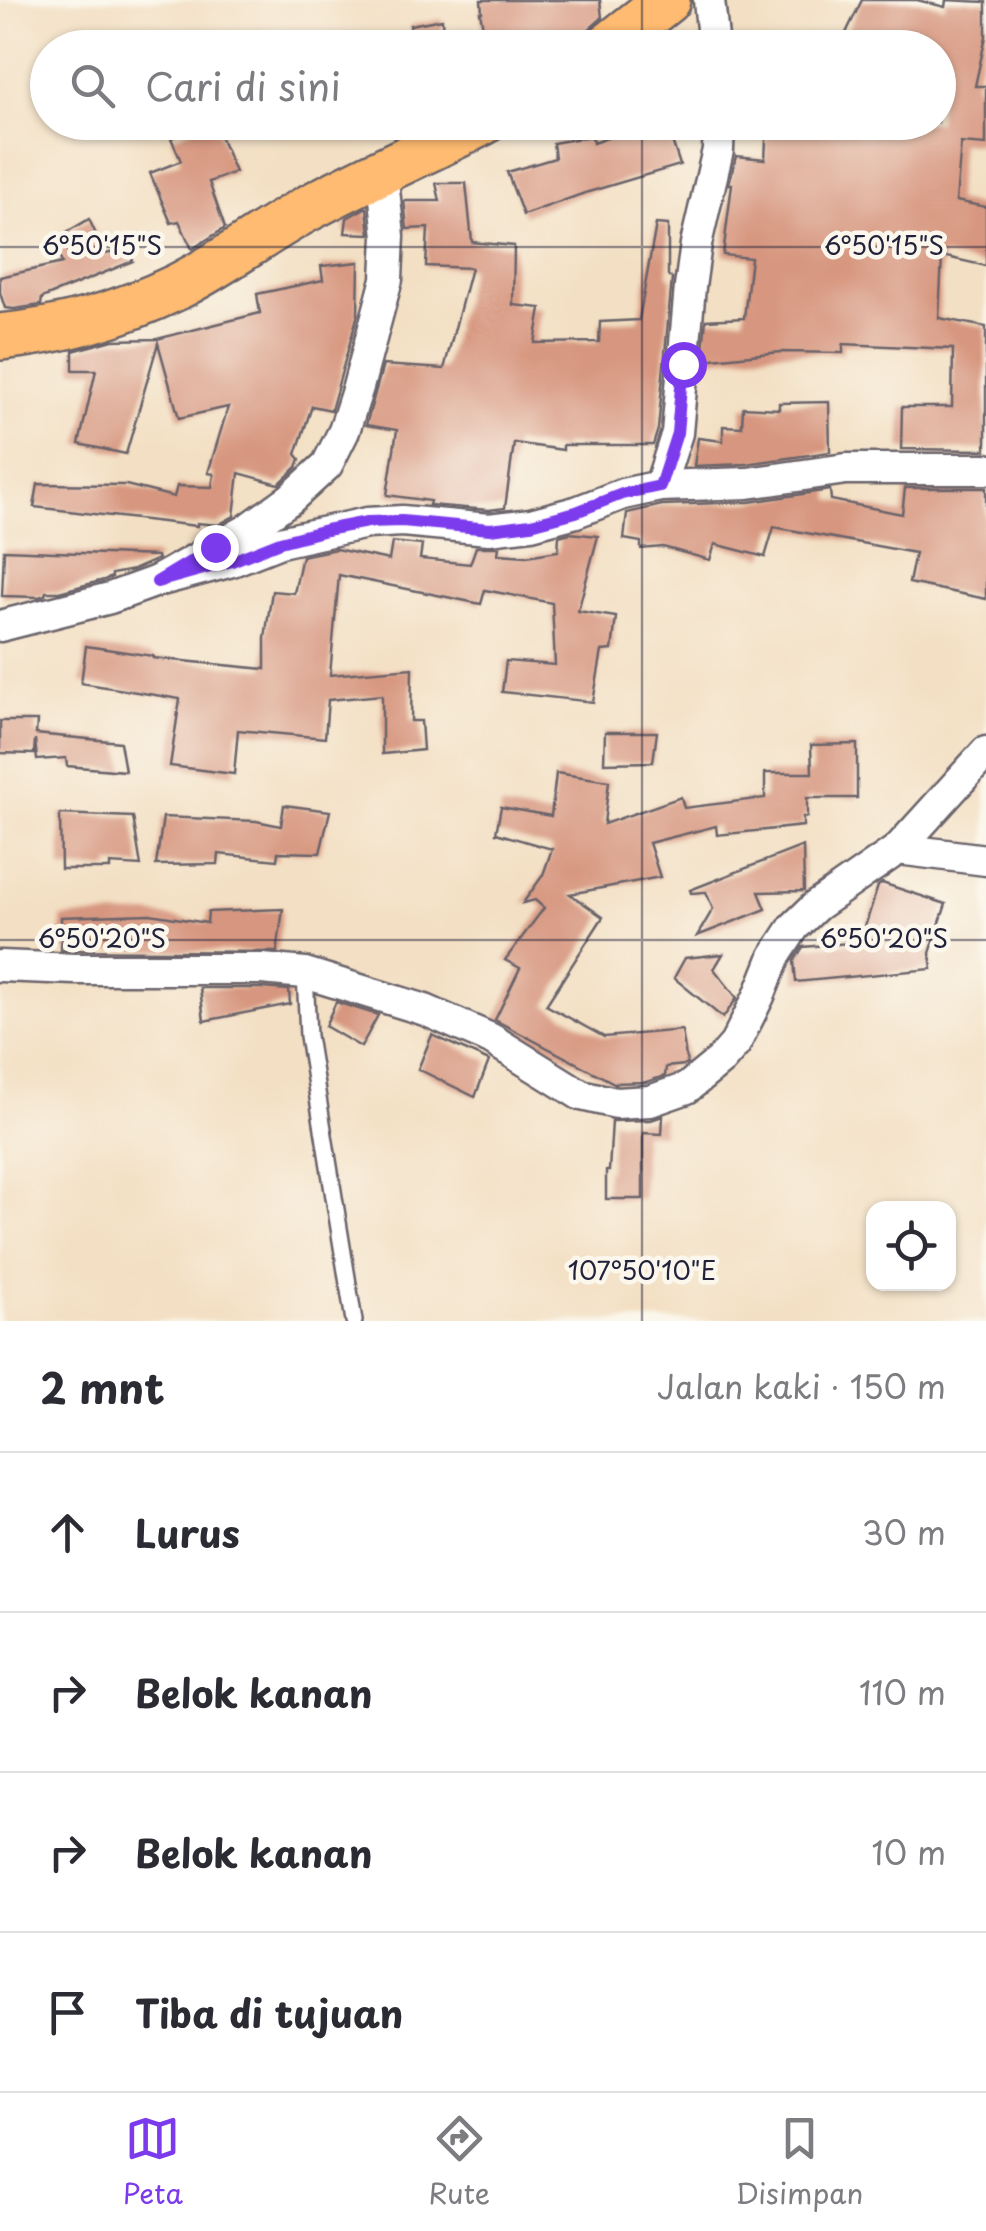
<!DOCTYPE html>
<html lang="id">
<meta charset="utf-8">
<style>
:root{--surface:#fff;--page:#f2f2f3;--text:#2b2b33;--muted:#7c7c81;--line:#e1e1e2;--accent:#7c3aed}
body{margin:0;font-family:"Playpen Sans",sans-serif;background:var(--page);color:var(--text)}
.controls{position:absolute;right:30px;bottom:30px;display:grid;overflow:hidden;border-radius:20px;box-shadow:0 2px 8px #0004}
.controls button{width:90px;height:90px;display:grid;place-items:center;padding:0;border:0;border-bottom:2px solid var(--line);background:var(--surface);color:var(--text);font:50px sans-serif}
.stop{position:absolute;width:30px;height:30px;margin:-22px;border:8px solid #7c3aed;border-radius:50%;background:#fff}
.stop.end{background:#7c3aed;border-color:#fff;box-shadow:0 2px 10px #0008}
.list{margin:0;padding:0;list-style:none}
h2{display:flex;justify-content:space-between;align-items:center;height:130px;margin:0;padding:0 40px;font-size:42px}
h2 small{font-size:32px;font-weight:400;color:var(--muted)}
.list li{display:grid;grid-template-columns:65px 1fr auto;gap:30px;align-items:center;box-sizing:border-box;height:160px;padding:0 40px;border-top:2px solid var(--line)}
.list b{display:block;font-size:38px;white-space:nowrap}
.list em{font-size:32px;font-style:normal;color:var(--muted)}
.icon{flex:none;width:55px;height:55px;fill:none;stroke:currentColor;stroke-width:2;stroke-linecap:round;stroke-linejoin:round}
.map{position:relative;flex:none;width:986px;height:1321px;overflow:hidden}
.search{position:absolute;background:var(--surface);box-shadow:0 2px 8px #0004;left:30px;right:30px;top:30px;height:110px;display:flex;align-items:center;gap:25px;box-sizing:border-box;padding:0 35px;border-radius:55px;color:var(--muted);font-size:38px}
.sheet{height:770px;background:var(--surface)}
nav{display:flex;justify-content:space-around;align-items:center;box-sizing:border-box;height:140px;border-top:2px solid var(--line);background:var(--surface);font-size:28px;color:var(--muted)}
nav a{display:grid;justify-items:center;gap:5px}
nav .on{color:var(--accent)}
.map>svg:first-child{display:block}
.building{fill:#d7967f}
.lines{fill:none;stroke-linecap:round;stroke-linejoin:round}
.lane-casing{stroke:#6b646b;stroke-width:20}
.street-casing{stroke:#6b646b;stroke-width:35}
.primary-casing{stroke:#6b646b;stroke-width:50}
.lane{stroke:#fff;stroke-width:15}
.street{stroke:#fff;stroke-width:30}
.primary{stroke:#febb71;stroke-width:45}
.route{stroke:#7c3aed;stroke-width:12}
.ticks{fill:none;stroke:#22223b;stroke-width:2.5;stroke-opacity:0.45}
.ticks-label{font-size:25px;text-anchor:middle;fill:#22223b;stroke:#fbf7ec;stroke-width:9;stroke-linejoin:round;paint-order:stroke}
</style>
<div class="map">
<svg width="986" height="1321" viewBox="0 0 986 1321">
<rect width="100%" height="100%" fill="#fbf7ec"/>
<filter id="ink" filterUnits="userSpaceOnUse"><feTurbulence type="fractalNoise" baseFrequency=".01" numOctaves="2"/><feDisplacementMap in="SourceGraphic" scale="20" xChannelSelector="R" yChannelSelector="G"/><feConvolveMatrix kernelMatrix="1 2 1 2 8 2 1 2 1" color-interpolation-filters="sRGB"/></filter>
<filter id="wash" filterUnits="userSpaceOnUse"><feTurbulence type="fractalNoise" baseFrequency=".0048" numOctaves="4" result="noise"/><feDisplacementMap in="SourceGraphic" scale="40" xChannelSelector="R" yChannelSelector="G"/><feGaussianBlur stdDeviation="2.25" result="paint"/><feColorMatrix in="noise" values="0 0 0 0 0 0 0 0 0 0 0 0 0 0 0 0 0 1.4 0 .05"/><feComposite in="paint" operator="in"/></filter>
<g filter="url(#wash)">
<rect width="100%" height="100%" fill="#f3dfc3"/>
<g id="blocks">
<g class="building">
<polygon points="481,0 600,0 602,18 586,32 568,34 570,48 487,48 480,12 482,12"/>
<polygon points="862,0 917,0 945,7 946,0 986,2 986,36 975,86 986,86 986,145 961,143 956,201 986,207 986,266 942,256 939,318 986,327 986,450 901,449 902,407 952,407 953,349 843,344 843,353 781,352 702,360 706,320 744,318 751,258 723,255 732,184 729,184 736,156 765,159 767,122 938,122 941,53 938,52 938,48 899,48 846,33"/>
<polygon points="442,19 444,48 413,48 410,25"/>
<polygon points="206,122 214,122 235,172 209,182 225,228 192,249 179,221 171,223 150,173 181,161 171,138"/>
<polygon points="653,122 666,122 680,165 585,193 523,215 507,172 555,158 553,143 592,136 593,143"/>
<polygon points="436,183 466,183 472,242 514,246 513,305 541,308 535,343 599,342 600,322 639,320 656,224 668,225 668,276 672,278 658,429 653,445 563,445 563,450 514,443 505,508 489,510 429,505 430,501 387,495 397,430 366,425 383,365 444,369 471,268 426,266 428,228 407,229 404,201 440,201"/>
<polygon points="365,208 367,208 370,234 345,233 347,218"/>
<polygon points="89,219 105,254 129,249 133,261 42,298 41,305 14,309 5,308 0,293 0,277 62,263 53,240"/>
<polygon points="359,262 358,314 331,410 312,406 296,454 300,459 297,467 279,484 239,473 234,516 218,525 197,523 197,526 34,507 38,484 126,485 174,497 177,486 212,487 214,474 208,473 228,407 179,418 158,343 126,454 79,444 96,370 73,370 73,351 113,340 157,339 260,313 257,294 323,280 321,266"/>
<polygon points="829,402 830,452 746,464 694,466 698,438 723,441 723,426 742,427 743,407 779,409 779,403"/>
<polygon points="905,488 986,488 986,599 909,583 915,553 774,527 765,557 715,544 710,560 663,547 641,549 641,542 624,539 627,513 662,505 749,502 830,490 831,500 902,514"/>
<polygon points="570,533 598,536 578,611 616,617 612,650 602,651 593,702 502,692 506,661 555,665 552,603 485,590 481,604 339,575 330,675 412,668 411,721 421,721 423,750 382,754 382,695 328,700 325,738 238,730 234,774 170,766 180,699 81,683 86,646 153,656 153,658 265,669 265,638 272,591 294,593 302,556 336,549 389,560 392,542 422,545 420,559 470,564 476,547 499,547 498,554 527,556 558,551 559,536"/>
<polygon points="4,550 157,556 158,559 133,570 112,574 112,577 104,580 59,592 46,592 45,595 39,597 2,596"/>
<polygon points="0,721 37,721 36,734 120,742 125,771 67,766 66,758 37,760 35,739 34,754 0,753"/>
<polygon points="605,732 657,732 653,762 604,763"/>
<polygon points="857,744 857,798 807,798 807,817 803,817 803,826 717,835 716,826 649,843 660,877 570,894 603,917 546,1005 604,1037 682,1030 687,1064 685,1065 666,1067 665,1076 646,1082 614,1083 495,1020 520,968 505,960 544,908 535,900 523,903 543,875 552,849 496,833 501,807 551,816 556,773 609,781 604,824 681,797 684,808 765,798 765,773 812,773 811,745"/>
<polygon points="284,805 330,811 320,853 278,852 277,860 219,854 218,864 156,865 163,817 256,821 281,826"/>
<polygon points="60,814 133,817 141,866 110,864 110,869 61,869"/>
<polygon points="803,846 804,891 759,892 766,909 697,936 713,909 706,892 691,893 690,890"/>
<polygon points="882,883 946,904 930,953 932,969 796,982 794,961 803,947 860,942 878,886"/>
<polygon points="283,909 277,952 61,950 61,917 150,914 207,923 208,912"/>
<polygon points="723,954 714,969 737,998 723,1018 674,978 685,958"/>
<polygon points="200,988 261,988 289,990 290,1004 204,1021"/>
<polygon points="336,1002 378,1015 361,1047 325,1026"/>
<polygon points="432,1035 489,1061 475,1097 418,1069"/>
<polygon points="663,1116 662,1134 643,1133 643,1199 606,1199 606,1171 609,1171 612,1121 651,1120"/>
</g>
</g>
</g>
<g filter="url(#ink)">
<use href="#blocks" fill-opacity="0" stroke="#6b646b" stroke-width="2.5"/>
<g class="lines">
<g class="lane-casing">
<polyline id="lane" points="305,973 308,1036 354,1321"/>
</g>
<g class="street-casing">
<g id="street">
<polyline points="709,0 714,48"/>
<polyline points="660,486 677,433 690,287 696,244 718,150 719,122"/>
<polyline points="157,581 232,561 280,542 367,523 402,521 489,529 531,524 576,512 623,494 660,486 748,483 846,469 986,469"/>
<polyline points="0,626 110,598 157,581 247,530 290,499 327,465 344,431 358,387 387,279 389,236 382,171"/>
<polyline points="898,849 986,860"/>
<polyline points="0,966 75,969 262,969 305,973 425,1010 491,1039 581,1095 616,1103 650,1101 687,1088 721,1060 735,1044 759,996 775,956 794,927 816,906 898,849 986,752"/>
</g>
</g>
<g class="primary-casing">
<g id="primary">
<polyline points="606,48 667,0"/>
<path d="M0,337c61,-6 121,-23 177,-50 44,-22 83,-52 126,-76 58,-32 120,-58 180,-89"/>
</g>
</g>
<use href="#lane" class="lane"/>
<use href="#street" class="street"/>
<use href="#primary" class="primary"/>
</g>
</g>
<g class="lines" filter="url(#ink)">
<polyline class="route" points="215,547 157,582 232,561 280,542 326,530 367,522 402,521 490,529 531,524 576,512 622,494 660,486 677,433 683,364"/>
</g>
<path class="ticks" d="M642,0v48M642,122v1199M0,247h986M0,940h986"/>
<g class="ticks-label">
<text x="102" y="255">6°50'15"S</text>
<text x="884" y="255">6°50'15"S</text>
<text x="102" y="948">6°50'20"S</text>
<text x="884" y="948">6°50'20"S</text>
<text x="642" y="1280">107°50'10"E</text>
</g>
</svg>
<div class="controls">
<button><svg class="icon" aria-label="locate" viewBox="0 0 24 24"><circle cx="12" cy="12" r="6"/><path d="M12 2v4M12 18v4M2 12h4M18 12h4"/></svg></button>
</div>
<div class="stop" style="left:683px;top:364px"></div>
<div class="stop end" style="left:215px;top:547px"></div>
<div class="search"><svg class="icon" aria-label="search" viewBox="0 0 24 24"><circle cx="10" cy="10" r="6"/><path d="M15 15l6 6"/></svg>Cari di sini</div>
</div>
<section class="sheet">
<h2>2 mnt<small>Jalan kaki · 150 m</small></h2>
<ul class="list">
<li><svg class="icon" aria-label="ahead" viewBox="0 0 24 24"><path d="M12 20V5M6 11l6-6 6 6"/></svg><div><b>Lurus</b></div><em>30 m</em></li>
<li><svg class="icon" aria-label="right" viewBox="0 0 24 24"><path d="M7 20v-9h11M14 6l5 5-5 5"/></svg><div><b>Belok kanan</b></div><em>110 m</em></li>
<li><svg class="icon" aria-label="right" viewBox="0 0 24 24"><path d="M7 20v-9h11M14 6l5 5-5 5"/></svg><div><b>Belok kanan</b></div><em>10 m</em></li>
<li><svg class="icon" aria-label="arrive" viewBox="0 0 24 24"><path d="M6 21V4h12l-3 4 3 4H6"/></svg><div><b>Tiba di tujuan</b></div></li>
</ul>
</section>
<nav>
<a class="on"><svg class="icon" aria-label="map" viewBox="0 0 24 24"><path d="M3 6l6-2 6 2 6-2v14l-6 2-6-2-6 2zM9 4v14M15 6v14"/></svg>Peta</a>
<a><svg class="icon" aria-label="directions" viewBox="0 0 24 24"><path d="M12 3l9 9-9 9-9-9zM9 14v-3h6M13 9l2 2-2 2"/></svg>Rute</a>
<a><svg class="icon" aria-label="saved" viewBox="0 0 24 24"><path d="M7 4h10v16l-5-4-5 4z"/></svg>Disimpan</a>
</nav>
